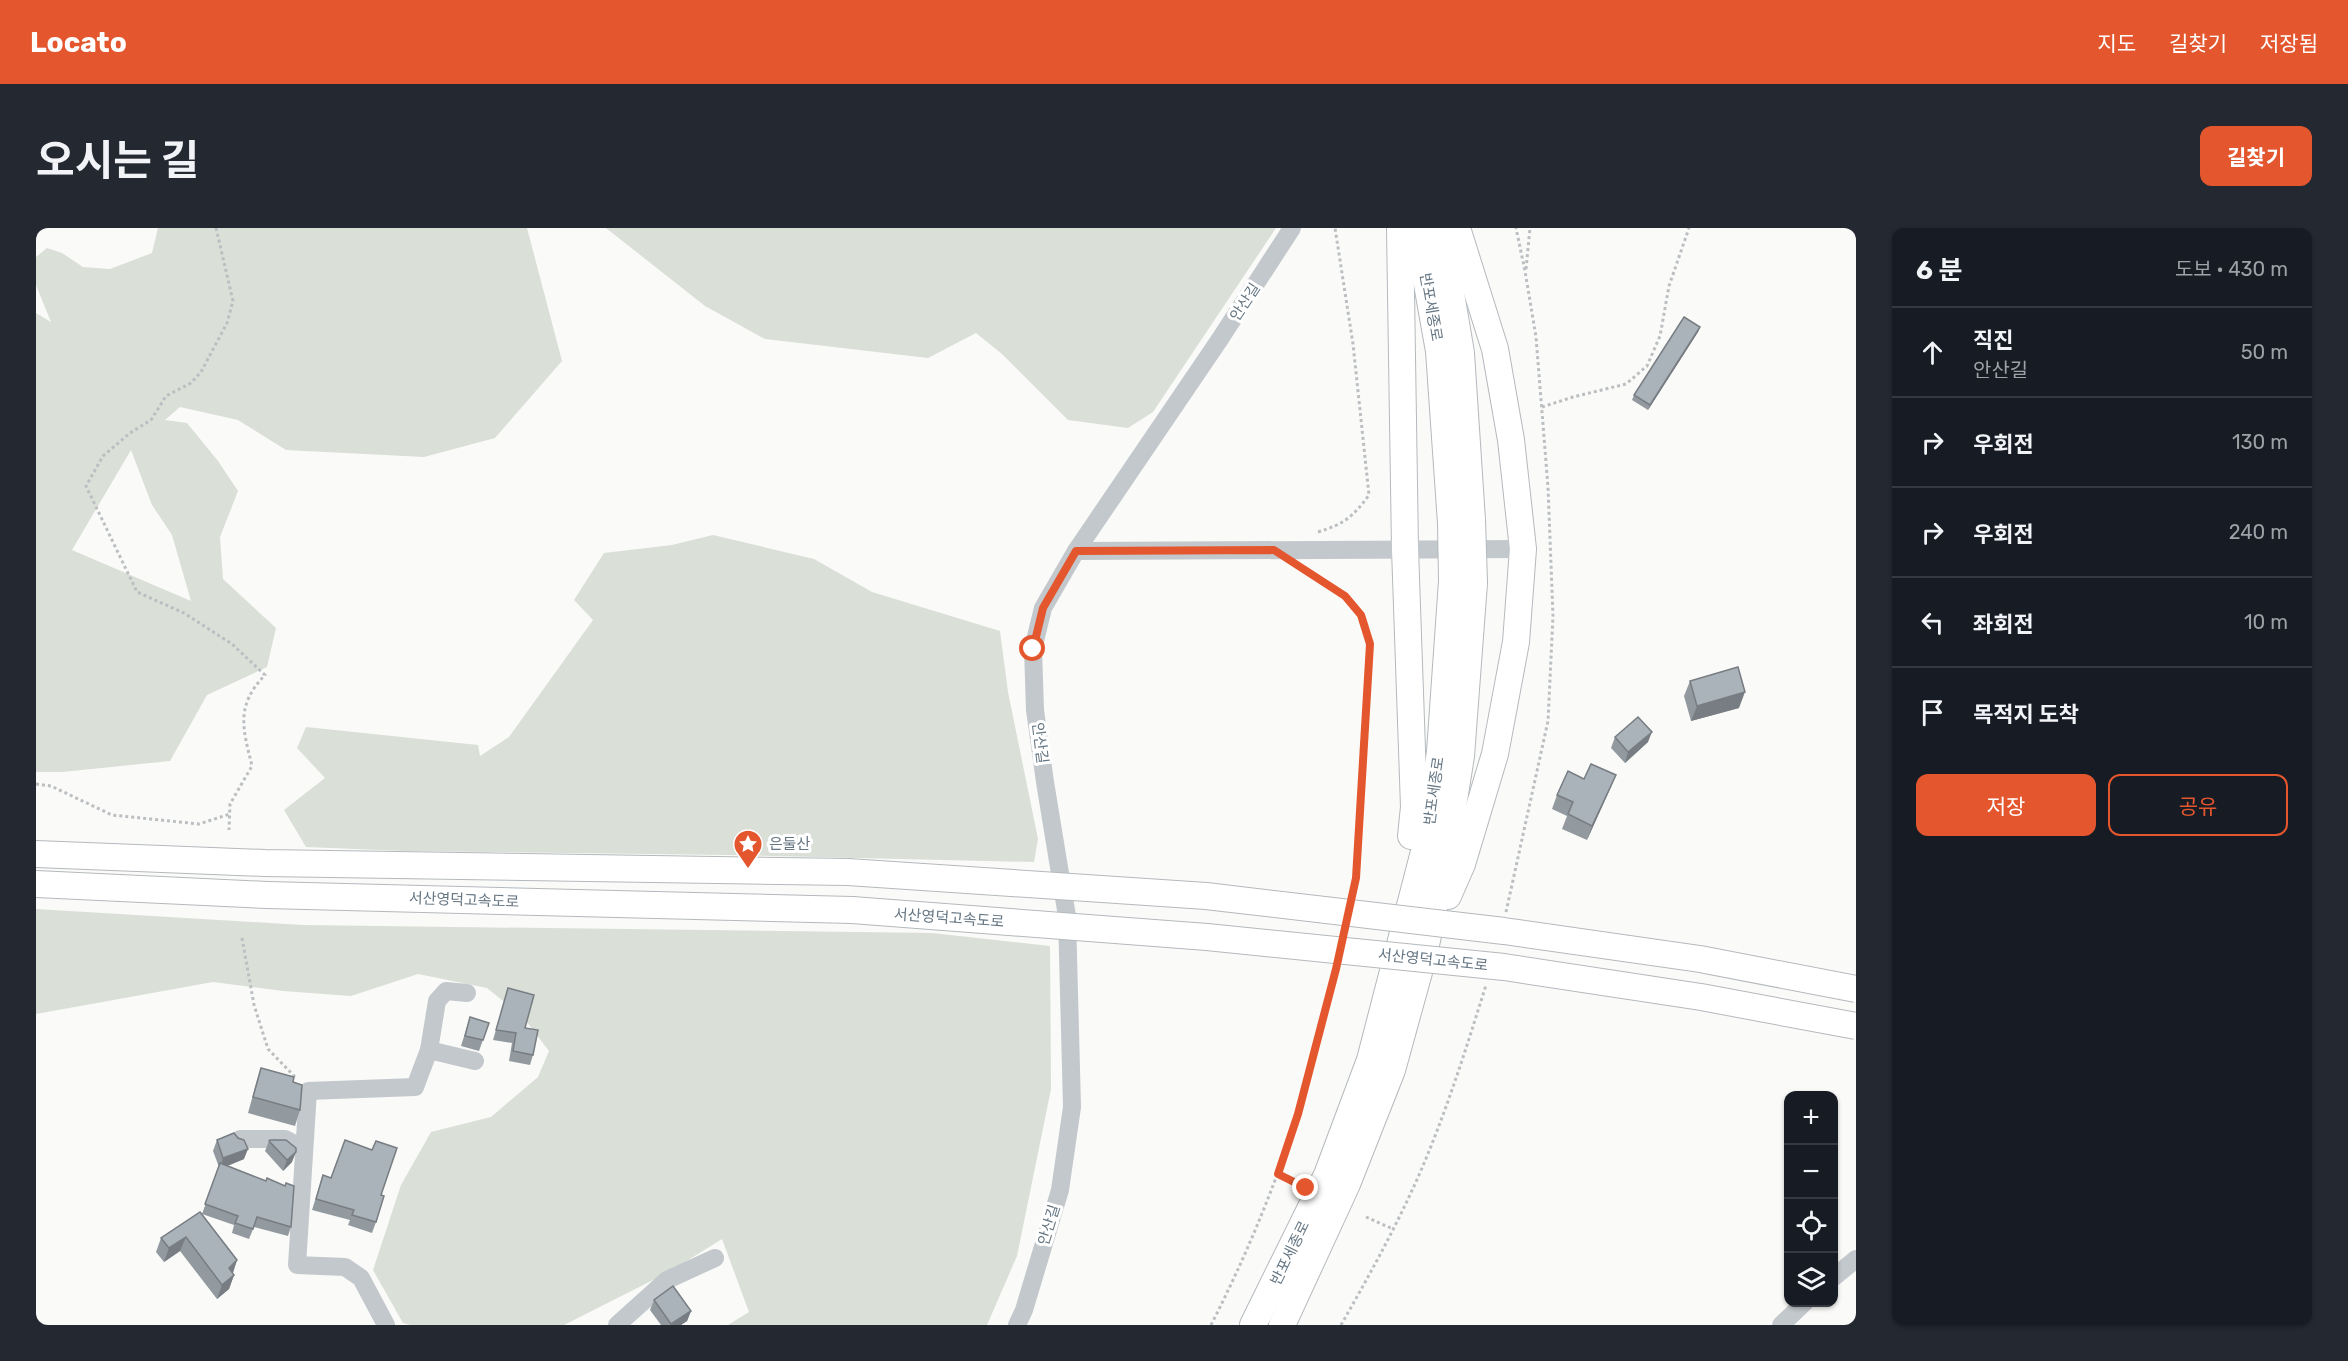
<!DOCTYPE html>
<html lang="ko">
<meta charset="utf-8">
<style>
:root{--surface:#171b24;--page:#242831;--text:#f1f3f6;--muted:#9ea1a6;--line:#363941;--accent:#e4572e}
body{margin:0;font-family:Rubik,"Noto Sans KR",sans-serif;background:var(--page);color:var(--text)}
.controls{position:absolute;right:18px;bottom:18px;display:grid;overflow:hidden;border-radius:12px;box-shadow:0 2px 4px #0004}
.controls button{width:54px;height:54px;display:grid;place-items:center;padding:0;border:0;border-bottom:2px solid var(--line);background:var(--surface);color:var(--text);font:30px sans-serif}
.stop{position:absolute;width:18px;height:18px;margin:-14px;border:4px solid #e4572e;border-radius:50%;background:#fff}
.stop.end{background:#e4572e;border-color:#fff;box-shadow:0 2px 6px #0008}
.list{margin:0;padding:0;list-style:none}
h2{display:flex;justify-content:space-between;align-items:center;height:78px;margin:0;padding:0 24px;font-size:26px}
h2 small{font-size:20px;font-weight:400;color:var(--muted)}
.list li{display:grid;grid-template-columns:39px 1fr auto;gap:18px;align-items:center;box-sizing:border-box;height:90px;padding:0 24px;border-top:2px solid var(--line)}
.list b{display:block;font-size:22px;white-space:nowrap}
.list p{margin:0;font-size:20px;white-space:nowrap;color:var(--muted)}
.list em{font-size:20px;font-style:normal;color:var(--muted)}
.actions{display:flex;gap:12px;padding:18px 24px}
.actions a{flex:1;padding:14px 0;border:2px solid var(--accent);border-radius:12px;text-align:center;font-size:21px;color:var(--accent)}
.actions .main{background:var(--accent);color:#fff}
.icon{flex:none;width:33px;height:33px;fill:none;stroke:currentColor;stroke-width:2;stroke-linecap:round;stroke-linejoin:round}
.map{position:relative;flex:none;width:1820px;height:1097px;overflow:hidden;border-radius:12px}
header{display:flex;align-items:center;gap:36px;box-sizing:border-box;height:84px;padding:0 30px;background:var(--accent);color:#fff}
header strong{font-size:28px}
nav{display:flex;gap:33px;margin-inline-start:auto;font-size:21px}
.intro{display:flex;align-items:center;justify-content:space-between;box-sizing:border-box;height:144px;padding:0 36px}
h1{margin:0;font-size:42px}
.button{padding:15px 27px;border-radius:12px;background:var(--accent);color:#fff;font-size:21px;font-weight:700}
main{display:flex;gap:36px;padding:0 36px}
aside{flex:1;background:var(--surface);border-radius:12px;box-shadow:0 2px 4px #0004}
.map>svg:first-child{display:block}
.green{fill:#dadfd7;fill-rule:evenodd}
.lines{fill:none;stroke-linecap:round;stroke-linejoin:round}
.highway-casing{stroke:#b4b9bd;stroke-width:28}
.path{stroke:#bbbfc2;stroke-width:3;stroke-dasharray:3 3;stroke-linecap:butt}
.minor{stroke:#c3c8cc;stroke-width:18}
.highway{stroke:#fff;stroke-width:26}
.highway-bridge-casing{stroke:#b4b9bd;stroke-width:28;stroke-linecap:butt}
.highway-bridge{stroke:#fff;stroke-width:26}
.wall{fill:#929a9f}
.shaded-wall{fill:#777d82}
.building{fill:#aab3b9;stroke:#777d82;stroke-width:1.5}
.route{stroke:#e4572e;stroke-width:8}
.labels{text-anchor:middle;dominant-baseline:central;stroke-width:6;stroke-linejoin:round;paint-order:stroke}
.street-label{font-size:15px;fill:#657683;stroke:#fff}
.poi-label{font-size:15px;fill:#657683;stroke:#fff;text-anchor:start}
</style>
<header>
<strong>Locato</strong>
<nav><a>지도</a><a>길찾기</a><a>저장됨</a></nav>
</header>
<div class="intro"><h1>오시는 길</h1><a class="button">길찾기</a></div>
<main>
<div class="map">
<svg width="1820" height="1097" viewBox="0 0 1820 1097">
<rect width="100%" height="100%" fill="#fafaf8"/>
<g class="green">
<path d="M122,0h369l35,133 -67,77 -71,19 -138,-7 -48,-30 -58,-13 -15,13 22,3 31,38 20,30 -18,46 3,42 53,49 -9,39 -60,28 -37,66 -108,11h-26v-459l15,9 -15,-37v-28l11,-9 15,5 21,14 27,2 42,-16zM95,222l21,55 20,30 19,66 -119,-51z"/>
<polygon points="570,0 1240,0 1117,184 1092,200 1032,192 966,126 940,105 892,130 729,111 669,78"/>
<polygon points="677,307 778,331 836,364 964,403 972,464 1002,611 998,634 691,627 368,623 270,619 248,582 289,550 261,520 270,499 442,517 444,528 473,509 557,392 538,372 568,325 636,317"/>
<polygon points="0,681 266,697 896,705 1014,718 1015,861 981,1028 951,1097 692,1097 713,1084 686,1011 633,1044 528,1097 374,1097 367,1095 337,1042 365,957 395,904 455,889 502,849 513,823 487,789 451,760 382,746 315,768 247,763 177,754 0,786"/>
</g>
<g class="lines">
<g class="highway-casing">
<g id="highway">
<polyline points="1364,0 1369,321 1378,579 1375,608"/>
<polyline points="1381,0 1403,123 1415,295"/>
<polyline points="1404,0 1425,125 1436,292"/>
<polyline points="0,626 229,635 812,644"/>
<polyline points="0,656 231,667 816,682"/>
<polyline points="1412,668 1426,636 1459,526 1480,414 1487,321 1475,212 1459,121 1421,0"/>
<polyline points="1217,1097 1291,947 1334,832 1390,616 1404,524 1416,353"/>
<polyline points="1246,1097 1311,956 1356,842 1388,726 1409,629 1425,528 1438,355"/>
</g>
</g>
<g class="path">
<path d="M180,0l17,73 -6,22 -26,49 -10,11 -25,13 -15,24 -21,13 -27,23 -17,30 51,106 47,21 48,31 33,31c-30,31 -22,54 -13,91l-22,38 -1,26"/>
<polyline points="1490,41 1494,0"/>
<polyline points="1506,179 1537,169 1590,156 1611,138 1624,108 1633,58 1653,0"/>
<path d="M1282,304c26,-8 35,-15 51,-37l-16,-151 -18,-116"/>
<polyline points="1264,340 1309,367 1325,387 1334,415 1320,650 1316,666"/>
<polyline points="0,556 15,558 76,587 163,596 194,586"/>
<polyline points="1470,684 1512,493 1517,388 1512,259 1500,109 1489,43 1480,0"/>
<polyline points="206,710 218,777 232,821 261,851"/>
<polyline points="1242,946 1263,957"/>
<polyline points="1330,989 1357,1001"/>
<path d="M1175,1097c25,-49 47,-99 66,-150 25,-67 42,-138 60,-207"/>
<path d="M1305,1097c28,-49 55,-98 78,-150 27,-62 47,-126 67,-190"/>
</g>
<g class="minor">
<polyline points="1040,323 1487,321"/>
<polyline points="393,822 439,833"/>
<polyline points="204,911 249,911 268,921"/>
<polyline points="1798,1049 1820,1031"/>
<polyline points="350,1097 325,1050 309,1039 261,1037 272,863 379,859 393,822 401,773 410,763 431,765"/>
<polyline points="581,1097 631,1052 679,1030"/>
<polyline points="981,1097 988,1082 1024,962 1036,879 1031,688 1009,554 999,482 997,421 1007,380 1040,323 1184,111 1256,0"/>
<polyline points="1745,1097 1769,1074"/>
</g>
<use href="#highway" class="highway"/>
<g class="highway-bridge-casing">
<g id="highway-bridge">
<polyline points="1436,292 1438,355"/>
<polyline points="1415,295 1416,353"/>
<polyline points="812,644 1170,668 1468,703 1664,731 1820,761"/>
<polyline points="816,682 1171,709 1468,739 1665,769 1820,798"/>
</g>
</g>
<use href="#highway-bridge" class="highway-bridge"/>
</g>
<g class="wall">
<polygon points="1664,99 1662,104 1612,182 1596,172 1598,167"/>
<polygon points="1654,453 1703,480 1655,493 1648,468"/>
<polygon points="1579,509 1612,514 1589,535 1575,520"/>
<polygon points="1580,547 1574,561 1551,612 1526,601 1531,588 1516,581 1521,567 1548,551"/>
<polygon points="472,760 489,800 497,827 494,837 473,833 476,815 457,812"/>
<polygon points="434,789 453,795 443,823 425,818"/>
<polygon points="225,840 257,854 264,882 259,898 212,885 220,856"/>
<polygon points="181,912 208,931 191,938 255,999 252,1008 218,999 213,1011 196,1005 198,997 166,986 183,939 177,923"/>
<polygon points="233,913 256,934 247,943 229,923"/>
<polygon points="287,947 345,967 340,994 336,1005 312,997 314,992 276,982"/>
<polygon points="164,984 201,1032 197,1045 198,1047 193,1061 181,1071 144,1023 128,1034 120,1024 125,1010"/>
<polygon points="618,1072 655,1083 651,1093 645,1097 625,1097 614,1082"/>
</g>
<g class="shaded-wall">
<polygon points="1664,99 1662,104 1612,182 1614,177"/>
<polygon points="1709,464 1703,480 1655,493 1661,478"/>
<polygon points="1616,504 1612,514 1589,535 1592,524"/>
<polygon points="1580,547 1574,561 1551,612 1556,598"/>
<polygon points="212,921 208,931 184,941 187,930"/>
<polygon points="260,924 256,934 247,943 251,932"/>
<polygon points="150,1009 144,1023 128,1034 133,1020"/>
<polygon points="201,1032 196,1047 193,1040"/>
<polygon points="198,1047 193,1061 181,1071 186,1057"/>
<polygon points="655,1083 651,1093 645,1097 635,1097"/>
</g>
<g class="building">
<polygon points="1648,89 1664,99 1614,177 1598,167"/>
<polygon points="1702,439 1709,464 1661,478 1654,453"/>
<polygon points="1602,489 1616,504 1592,524 1579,509"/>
<polygon points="1555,536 1580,547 1556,598 1532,586 1537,574 1521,567 1532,543 1548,551"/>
<polygon points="472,760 498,767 489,800 502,802 497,827 477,823 480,805 460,802"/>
<polygon points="434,789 453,795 447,812 429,808"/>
<polygon points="225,840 258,849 257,854 266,857 264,882 217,869"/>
<polygon points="198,905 202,910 208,912 212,921 187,930 181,912"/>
<polygon points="234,912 250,912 260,920 260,924 251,932 233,913"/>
<polygon points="309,912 336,922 340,913 361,920 345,967 348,968 340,994 316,987 318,982 280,971 287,947 295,950"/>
<polygon points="184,935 230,953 231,950 249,958 250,955 258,958 255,999 221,989 217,1001 199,995 202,988 169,976"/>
<polygon points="164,984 201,1032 193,1040 198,1047 186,1057 150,1009 133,1020 125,1010"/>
<polygon points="637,1058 655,1083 635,1096 618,1072"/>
</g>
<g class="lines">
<polyline class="route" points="997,421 1007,380 1040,323 1238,322 1309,368 1325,387 1334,416 1320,650 1300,741 1262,886 1242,946 1270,960"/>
</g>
<defs>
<g id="sight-pin" transform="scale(1.5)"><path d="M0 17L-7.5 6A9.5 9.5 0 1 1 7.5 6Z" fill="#e4572e" stroke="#fff"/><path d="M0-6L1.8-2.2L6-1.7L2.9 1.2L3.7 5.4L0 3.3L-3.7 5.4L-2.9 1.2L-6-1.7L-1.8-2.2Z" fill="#fff"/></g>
</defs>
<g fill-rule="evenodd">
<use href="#sight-pin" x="712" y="616"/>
</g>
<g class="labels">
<g class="street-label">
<text transform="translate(1209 74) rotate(-57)">안산길</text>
<text transform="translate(1395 79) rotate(80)">반포세종로</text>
<text transform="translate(1004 515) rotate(83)">안산길</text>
<text transform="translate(1398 563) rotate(-82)">반포세종로</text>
<text transform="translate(428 672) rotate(2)">서산영덕고속도로</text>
<text transform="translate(913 690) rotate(4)">서산영덕고속도로</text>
<text transform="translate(1397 732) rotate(6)">서산영덕고속도로</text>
<text transform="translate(1013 997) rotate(-73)">안산길</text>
<text transform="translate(1254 1025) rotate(-64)">반포세종로</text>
</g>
<g class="poi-label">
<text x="733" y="616">은둘산</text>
</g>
</g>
</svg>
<div class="controls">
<button>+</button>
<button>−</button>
<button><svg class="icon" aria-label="locate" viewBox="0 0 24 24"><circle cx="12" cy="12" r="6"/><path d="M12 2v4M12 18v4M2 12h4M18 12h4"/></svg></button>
<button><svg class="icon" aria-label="layers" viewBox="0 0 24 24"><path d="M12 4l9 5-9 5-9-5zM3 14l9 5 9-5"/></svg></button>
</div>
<div class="stop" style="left:997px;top:421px"></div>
<div class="stop end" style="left:1270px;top:960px"></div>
</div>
<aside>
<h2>6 분<small>도보 · 430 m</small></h2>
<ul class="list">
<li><svg class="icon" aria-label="ahead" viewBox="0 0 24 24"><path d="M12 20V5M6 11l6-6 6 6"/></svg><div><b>직진</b><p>안산길</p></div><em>50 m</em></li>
<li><svg class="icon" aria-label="right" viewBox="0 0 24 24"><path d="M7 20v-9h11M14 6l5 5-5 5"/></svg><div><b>우회전</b></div><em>130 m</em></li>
<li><svg class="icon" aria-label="right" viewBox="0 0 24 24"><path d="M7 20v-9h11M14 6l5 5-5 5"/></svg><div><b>우회전</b></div><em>240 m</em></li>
<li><svg class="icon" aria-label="left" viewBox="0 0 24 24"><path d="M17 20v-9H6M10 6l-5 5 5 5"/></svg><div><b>좌회전</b></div><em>10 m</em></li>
<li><svg class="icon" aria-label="arrive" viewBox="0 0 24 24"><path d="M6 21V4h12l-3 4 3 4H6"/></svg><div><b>목적지 도착</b></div></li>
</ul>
<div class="actions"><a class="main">저장</a><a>공유</a></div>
</aside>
</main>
